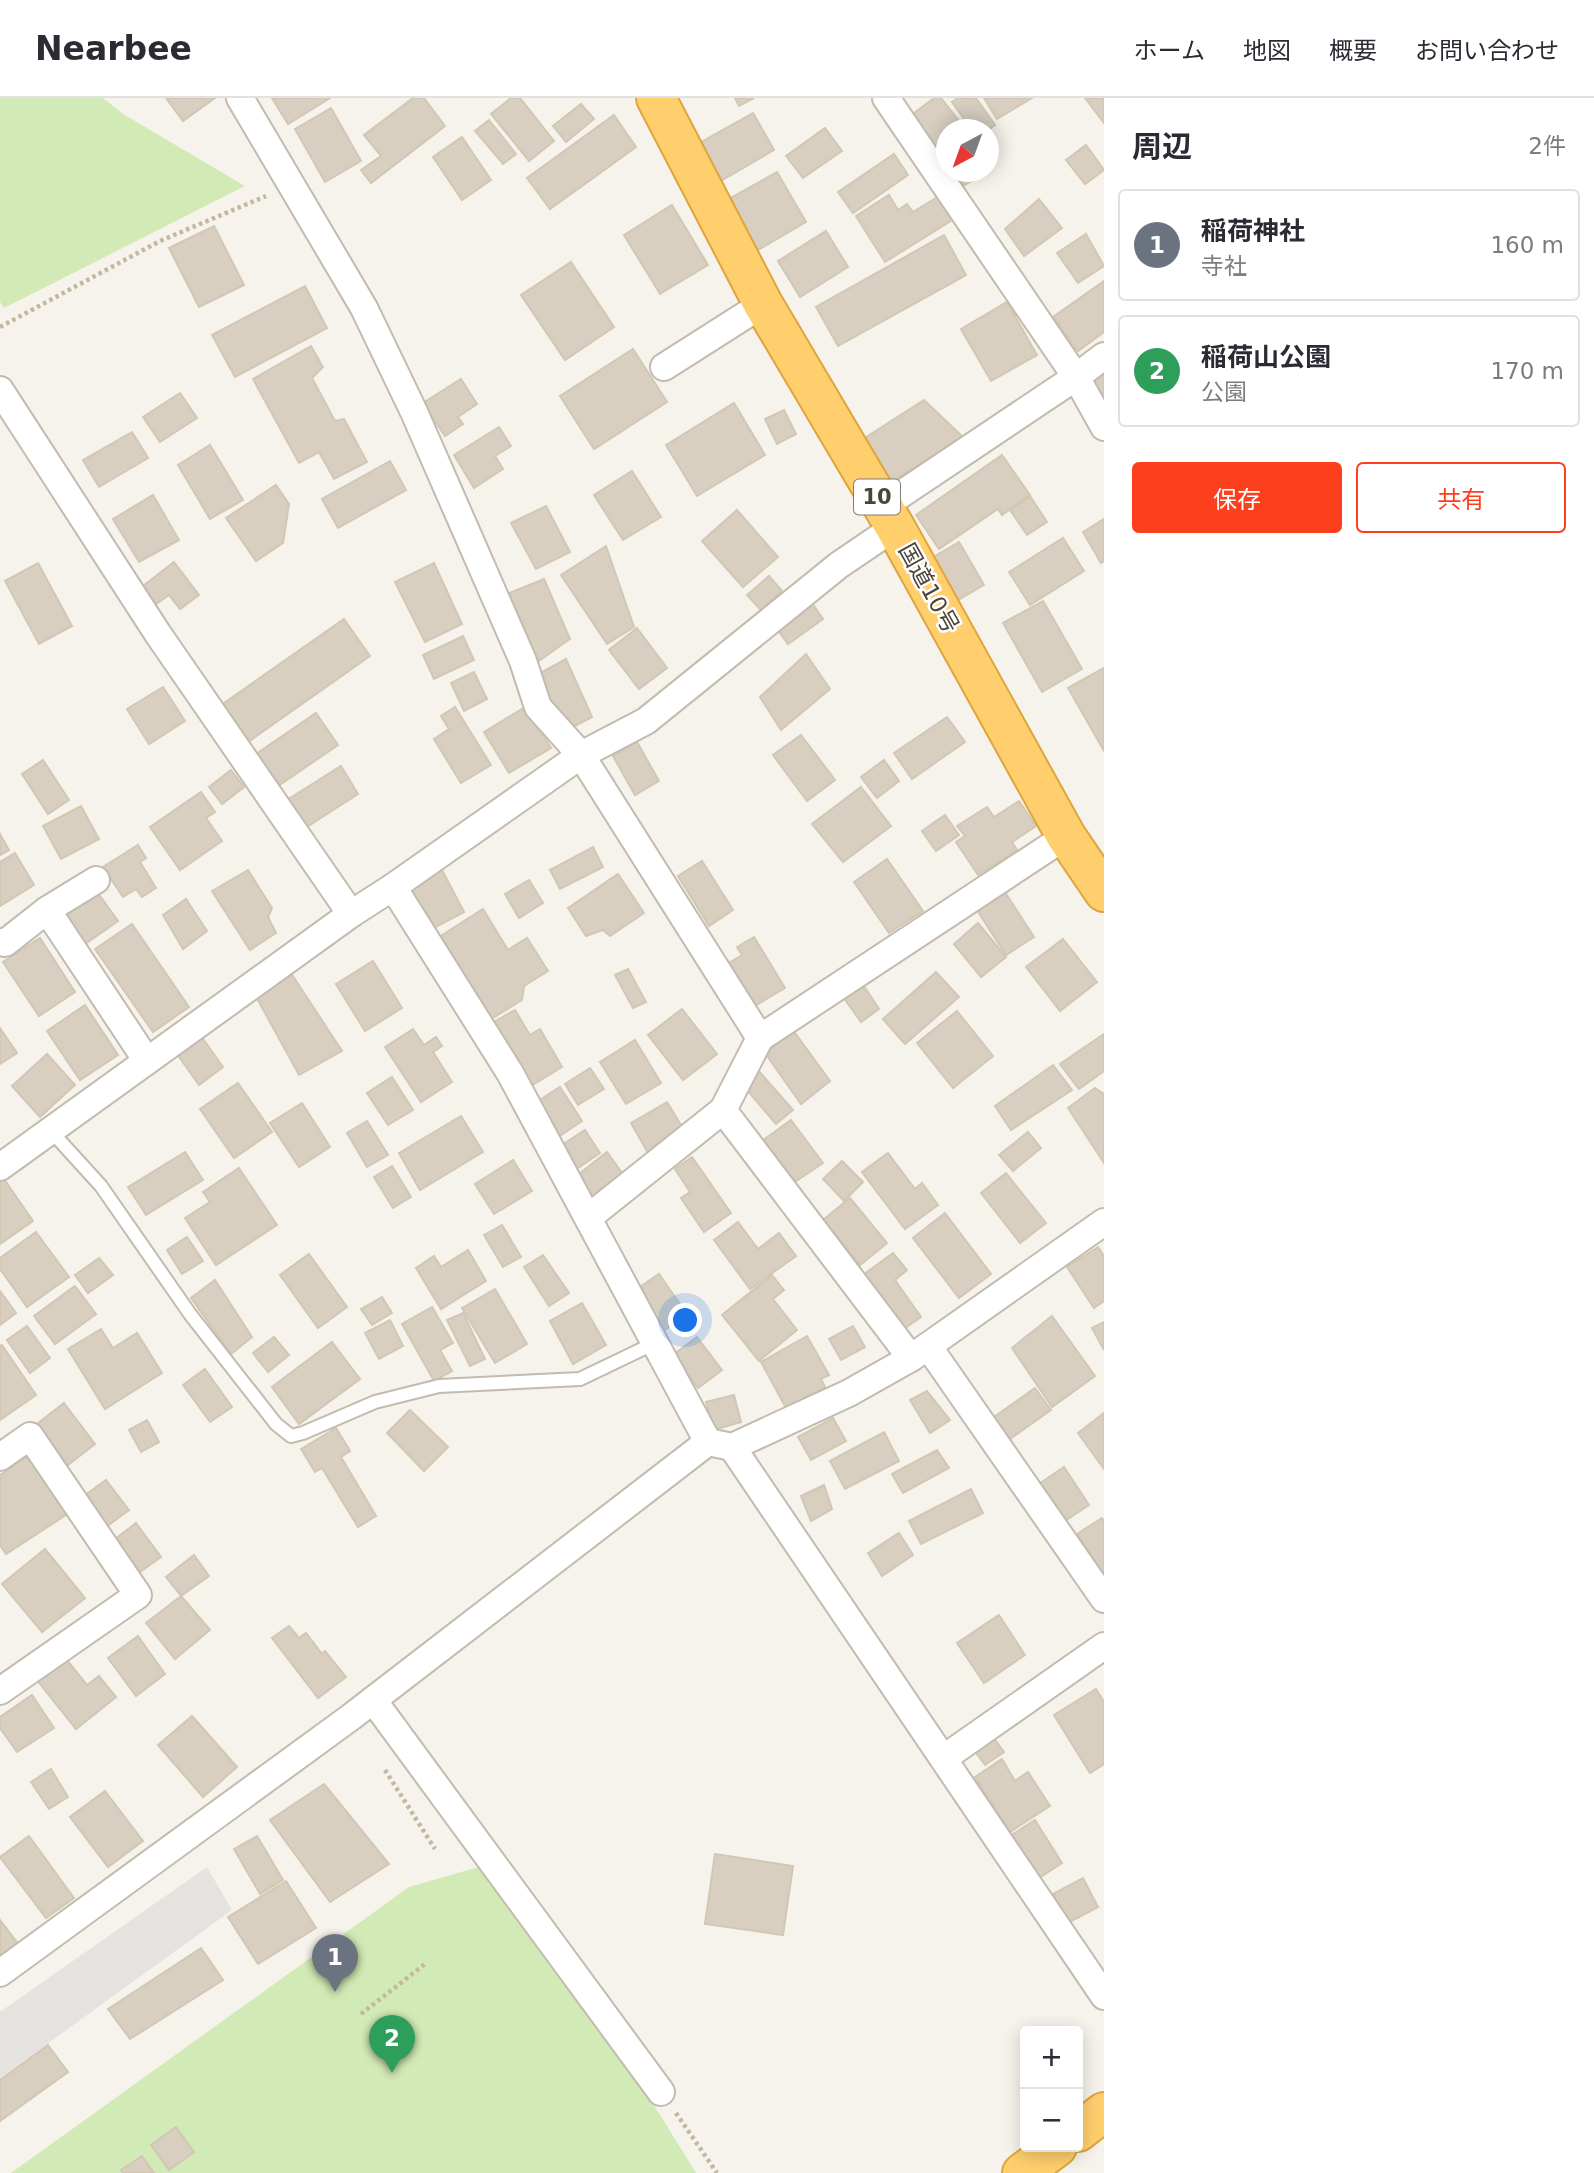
<!DOCTYPE html>
<html lang="ja">
<meta charset="utf-8">
<style>
:root{--surface:#fff;--page:#f7f7f7;--text:#2b2b33;--muted:#7c7c81;--line:#e1e1e2;--accent:#fc3f1d}
body{margin:0;font-family:"DejaVu Sans","Noto Sans JP",sans-serif;background:var(--page);color:var(--text)}
.controls{position:absolute;right:21px;bottom:21px;display:grid;overflow:hidden;border-radius:7px;box-shadow:0 4px 18px #0003}
.controls button{width:63px;height:63px;display:grid;place-items:center;padding:0;border:0;border-bottom:2px solid var(--line);background:var(--surface);color:var(--text);font:35px sans-serif}
.compass{position:absolute;left:936px;top:21px;width:63px;height:63px;border-radius:50%;background:var(--surface);box-shadow:0 4px 18px #0003;rotate:221deg}
.you{position:absolute;left:686px;top:1223px;width:24px;height:24px;margin:-18px;border:5px solid #fff;border-radius:50%;background:#1a73e8;box-shadow:0 0 0 10px #1a73e833}
.badge{display:grid;place-items:center;width:46px;height:46px;border-radius:50%;background:var(--accent);color:#fff;font-size:23px;font-weight:700}
.pin{position:absolute;translate:-50% -58px;filter:drop-shadow(0 2px 4px #0008)}
.pin::after{content:'';position:absolute;top:37px;width:24px;height:21px;background:inherit;clip-path:polygon(0 0,100% 0,50% 100%)}
.list{margin:0;padding:0;list-style:none}
h2{display:flex;justify-content:space-between;align-items:center;height:91px;margin:0;padding:0 28px;font-size:30px}
h2 small{font-size:23px;font-weight:400;color:var(--muted)}
.list li{display:grid;grid-template-columns:46px 1fr auto;gap:21px;align-items:center;box-sizing:border-box;height:112px;margin:0 14px 14px;padding:0 14px;border:2px solid var(--line);border-radius:7px}
.list b{display:block;font-size:26px;white-space:nowrap}
.list p{margin:0;font-size:23px;white-space:nowrap;color:var(--muted)}
.list em{font-size:23px;font-style:normal;color:var(--muted)}
.actions{display:flex;gap:14px;padding:21px 28px}
.actions a{flex:1;padding:16px 0;border:2px solid var(--accent);border-radius:7px;text-align:center;font-size:24px;color:var(--accent)}
.actions .main{background:var(--accent);color:#fff}
.map{position:relative;flex:none;width:1104px;height:2075px;overflow:hidden}
header{display:flex;align-items:center;gap:42px;box-sizing:border-box;height:98px;padding:0 35px;background:var(--surface);border-bottom:2px solid var(--line)}
header strong{font-size:33px}
nav{display:flex;gap:38px;margin-inline-start:auto;font-size:24px}
main{display:flex}
aside{flex:1;background:var(--surface)}
.map>svg:first-child{display:block}
.green{fill:#d2eab5}
.parking{fill:#e5e3e0}
.building{fill:#d8cfc1;stroke:#d3c7b4;stroke-width:2}
.lines{fill:none;stroke-linecap:round;stroke-linejoin:round}
.lane-casing{stroke:#c2bbae;stroke-width:16}
.street-casing{stroke:#c2bbae;stroke-width:30}
.highway-casing{stroke:#e0a43c;stroke-width:42}
.path{stroke:#c4b79f;stroke-width:4.5;stroke-dasharray:3.5 3.5;stroke-linecap:butt}
.lane{stroke:#fff;stroke-width:12}
.street{stroke:#fff;stroke-width:26}
.highway{stroke:#ffcf6e;stroke-width:38}
.labels{text-anchor:middle;dominant-baseline:central;stroke-width:5;stroke-linejoin:round;paint-order:stroke}
.shield{fill:#fff;stroke:#817c74;stroke-width:2}
.shield-label{font-size:21px;font-weight:bold;fill:#4b4439}
.street-label{font-size:23px;fill:#4b4439;stroke:#fff}
</style>
<header>
<strong>Nearbee</strong>
<nav><a>ホーム</a><a>地図</a><a>概要</a><a>お問い合わせ</a></nav>
</header>
<main>
<div class="map">
<svg width="1104" height="2075" viewBox="0 0 1104 2075">
<rect width="100%" height="100%" fill="#f6f3ec"/>
<g class="green">
<polygon points="0,0 103,0 123,16 245,88 4,210 0,204"/>
<polygon points="482,1768 572,1875 696,2075 11,2075 409,1789"/>
</g>
<polygon class="parking" points="207,1769 232,1812 0,1980 0,1914"/>
<g class="building">
<polygon points="166,0 215,0 183,23"/>
<polygon points="272,0 330,0 288,26"/>
<polygon points="413,0 424,0 445,28 371,85 361,72 381,58 364,37"/>
<polygon points="511,0 520,0 554,43 529,63 491,16"/>
<polygon points="735,0 754,0 739,8"/>
<polygon points="934,0 941,0 966,32 946,32 946,58 942,62 909,19"/>
<polygon points="958,0 976,0 995,27 988,32 972,32 952,4"/>
<polygon points="984,0 1032,0 997,21"/>
<polygon points="1085,0 1104,0 1104,25"/>
<polygon points="581,6 594,21 566,44 553,28"/>
<polygon points="331,10 361,63 325,84 295,31"/>
<polygon points="753,15 774,52 717,85 696,47"/>
<polygon points="614,17 636,49 550,111 527,80"/>
<polygon points="489,22 516,56 503,66 475,33"/>
<polygon points="825,30 842,53 803,80 786,58"/>
<polygon points="462,39 491,82 462,102 433,59"/>
<polygon points="1086,47 1104,72 1085,86 1066,62"/>
<polygon points="894,56 908,77 853,115 838,94"/>
<polygon points="988,73 989,73 963,88 955,74"/>
<polygon points="777,74 806,124 758,152 729,101"/>
<polygon points="889,97 898,112 907,106 913,114 939,98 954,121 885,164 856,118"/>
<polygon points="1039,101 1062,130 1024,158 1005,131"/>
<polygon points="672,107 708,167 660,196 624,137"/>
<polygon points="214,128 244,187 199,209 169,150"/>
<polygon points="826,133 848,169 800,199 778,163"/>
<polygon points="1086,136 1104,168 1078,185 1057,155"/>
<polygon points="944,137 966,177 838,248 816,209"/>
<polygon points="571,164 614,229 565,262 521,197"/>
<polygon points="1104,183 1104,234 1078,253 1053,219"/>
<polygon points="305,188 327,230 235,279 212,237"/>
<polygon points="1007,204 1037,257 991,283 961,231"/>
<polygon points="311,248 323,269 312,280 335,323 344,321 367,364 334,381 319,354 299,365 253,281"/>
<polygon points="633,251 667,304 594,351 560,298"/>
<polygon points="1104,274 1104,319 1083,287"/>
<polygon points="461,281 477,306 458,319 463,326 445,338 423,305"/>
<polygon points="180,295 197,320 160,344 143,319"/>
<polygon points="924,302 963,339 885,388 857,345"/>
<polygon points="734,305 765,357 697,398 666,347"/>
<polygon points="784,312 796,336 777,346 765,321"/>
<polygon points="499,329 511,348 495,358 503,371 474,390 454,357"/>
<polygon points="132,334 148,360 99,389 83,362"/>
<polygon points="210,347 243,402 210,421 178,367"/>
<polygon points="1002,357 1030,397 1002,417 998,411 939,451 916,417"/>
<polygon points="390,363 406,392 338,430 322,401"/>
<polygon points="632,373 661,419 623,442 594,397"/>
<polygon points="276,387 289,406 283,445 256,463 226,420"/>
<polygon points="153,397 179,442 139,464 113,421"/>
<polygon points="1030,398 1047,424 1027,437 1010,412"/>
<polygon points="546,408 570,454 536,471 511,425"/>
<polygon points="737,412 778,459 743,489 702,443"/>
<polygon points="1104,421 1104,463 1101,465 1083,434"/>
<polygon points="1063,440 1084,473 1030,507 1009,474"/>
<polygon points="959,444 984,487 953,505 928,462"/>
<polygon points="606,448 634,529 607,546 561,477"/>
<polygon points="174,464 199,497 180,511 169,497 156,506 143,488"/>
<polygon points="38,465 72,528 39,546 5,483"/>
<polygon points="434,465 462,526 425,544 395,484"/>
<polygon points="769,478 782,493 761,512 747,497"/>
<polygon points="544,481 570,541 536,565 507,496"/>
<polygon points="810,502 823,521 788,546 774,527"/>
<polygon points="1043,503 1082,571 1042,594 1003,525"/>
<polygon points="344,521 370,558 241,649 214,612"/>
<polygon points="637,530 667,570 639,591 609,552"/>
<polygon points="463,538 474,562 434,581 423,557"/>
<polygon points="806,556 830,591 781,632 760,599"/>
<polygon points="566,561 592,619 564,634 535,578"/>
<polygon points="1104,570 1104,653 1068,590"/>
<polygon points="474,574 487,601 464,613 451,585"/>
<polygon points="163,589 185,623 149,646 127,611"/>
<polygon points="455,609 491,667 461,685 434,641 449,631 441,618"/>
<polygon points="525,609 551,650 509,675 484,634"/>
<polygon points="316,615 338,647 278,688 256,656"/>
<polygon points="947,619 965,644 912,681 894,655"/>
<polygon points="801,637 835,682 807,703 773,657"/>
<polygon points="637,644 659,683 635,697 613,658"/>
<polygon points="43,662 69,702 48,716 22,676"/>
<polygon points="884,662 899,683 877,700 861,679"/>
<polygon points="341,668 358,696 305,730 287,702"/>
<polygon points="231,672 244,689 222,706 209,689"/>
<polygon points="861,689 891,728 843,764 812,726"/>
<polygon points="201,694 215,714 206,720 222,743 180,772 150,729"/>
<polygon points="1019,703 1036,728 1012,744 1017,752 978,777 956,744 965,738 957,728 987,709 994,719"/>
<polygon points="81,708 99,741 61,761 43,728"/>
<polygon points="945,717 959,737 936,753 922,733"/>
<polygon points="0,736 9,752 0,757"/>
<polygon points="138,747 146,760 140,764 156,790 142,799 136,791 123,799 103,769"/>
<polygon points="593,749 603,769 560,791 550,772"/>
<polygon points="15,755 34,787 0,808 0,764"/>
<polygon points="887,761 923,813 889,835 854,784"/>
<polygon points="702,763 733,812 709,828 678,778"/>
<polygon points="441,770 464,814 432,831 408,786"/>
<polygon points="248,772 272,810 268,819 276,835 250,852 212,793"/>
<polygon points="618,776 644,815 610,838 603,832 586,838 568,810"/>
<polygon points="529,782 543,805 519,820 505,796"/>
<polygon points="95,791 118,823 85,846 62,814"/>
<polygon points="1003,791 1034,839 1006,857 975,809"/>
<polygon points="186,801 207,833 183,851 163,817"/>
<polygon points="483,811 508,852 527,840 548,873 524,888 522,902 488,923 436,841"/>
<polygon points="978,825 1006,859 981,879 954,846"/>
<polygon points="132,826 189,909 153,934 95,851"/>
<polygon points="754,839 785,890 753,909 727,866 742,857 737,849"/>
<polygon points="40,840 75,894 39,918 3,864"/>
<polygon points="1063,841 1097,884 1060,913 1026,869"/>
<polygon points="373,863 402,910 365,933 336,886"/>
<polygon points="628,871 646,904 633,910 615,877"/>
<polygon points="289,872 342,953 299,977 254,895"/>
<polygon points="936,874 959,899 905,946 883,921"/>
<polygon points="860,882 879,911 861,924 841,896"/>
<polygon points="85,907 118,957 80,982 47,933"/>
<polygon points="682,911 717,956 683,982 648,937"/>
<polygon points="515,912 530,937 540,931 562,969 529,989 492,925"/>
<polygon points="957,913 993,958 953,990 917,945"/>
<polygon points="0,930 17,955 0,966"/>
<polygon points="413,931 424,947 436,939 442,948 433,954 452,984 421,1004 385,949"/>
<polygon points="793,932 830,983 801,1006 765,955"/>
<polygon points="1104,936 1104,973 1079,991 1060,966"/>
<polygon points="201,938 223,969 199,987 177,956"/>
<polygon points="635,942 661,985 626,1006 600,964"/>
<polygon points="47,956 75,987 40,1019 12,988"/>
<polygon points="1053,967 1072,992 1011,1032 995,1008"/>
<polygon points="590,970 604,991 578,1007 565,986"/>
<polygon points="757,971 793,1012 776,1026 741,985"/>
<polygon points="392,979 413,1012 388,1027 367,995"/>
<polygon points="238,985 272,1034 234,1060 200,1011"/>
<polygon points="560,989 582,1023 555,1041 532,1007"/>
<polygon points="1095,990 1104,996 1104,1065 1068,1010"/>
<polygon points="667,1004 685,1034 648,1055 631,1025"/>
<polygon points="302,1005 330,1049 299,1069 270,1025"/>
<polygon points="461,1018 483,1054 420,1092 399,1055"/>
<polygon points="791,1022 823,1065 789,1088 758,1046"/>
<polygon points="367,1023 388,1057 367,1069 347,1035"/>
<polygon points="585,1032 600,1055 572,1074 556,1051"/>
<polygon points="1028,1034 1041,1050 1013,1073 999,1057"/>
<polygon points="185,1054 203,1082 146,1117 128,1089"/>
<polygon points="607,1054 625,1079 592,1104 574,1080"/>
<polygon points="888,1055 915,1091 922,1085 938,1107 905,1131 862,1074"/>
<polygon points="692,1059 731,1115 704,1134 681,1100 690,1094 675,1071"/>
<polygon points="513,1062 532,1093 494,1116 475,1086"/>
<polygon points="842,1063 863,1084 844,1103 823,1081"/>
<polygon points="392,1068 411,1099 393,1110 374,1079"/>
<polygon points="239,1070 277,1127 216,1167 185,1120 210,1104 203,1094"/>
<polygon points="1006,1075 1046,1125 1020,1145 981,1095"/>
<polygon points="4,1081 33,1123 0,1146 0,1083"/>
<polygon points="850,1100 887,1145 860,1167 823,1122"/>
<polygon points="945,1115 991,1176 959,1200 913,1140"/>
<polygon points="738,1124 758,1151 779,1135 796,1158 750,1191 714,1142"/>
<polygon points="502,1127 521,1159 503,1169 484,1137"/>
<polygon points="36,1134 69,1179 27,1209 0,1171 0,1160"/>
<polygon points="187,1139 203,1163 182,1176 167,1152"/>
<polygon points="1098,1149 1104,1158 1104,1203 1094,1210 1067,1169"/>
<polygon points="468,1152 486,1183 441,1211 416,1170 434,1158 441,1169"/>
<polygon points="893,1155 907,1172 895,1182 921,1219 895,1237 856,1182"/>
<polygon points="309,1156 347,1209 318,1230 280,1177"/>
<polygon points="543,1157 569,1195 549,1208 524,1169"/>
<polygon points="99,1160 113,1177 88,1195 75,1177"/>
<polygon points="659,1176 687,1216 659,1236 630,1196"/>
<polygon points="772,1177 784,1192 773,1201 797,1232 759,1263 722,1217"/>
<polygon points="215,1182 252,1239 231,1256 191,1200"/>
<polygon points="75,1188 96,1216 55,1246 34,1218"/>
<polygon points="495,1191 527,1246 495,1265 462,1210"/>
<polygon points="0,1193 16,1215 0,1227"/>
<polygon points="382,1199 392,1215 372,1227 361,1211"/>
<polygon points="582,1205 606,1247 573,1266 550,1223"/>
<polygon points="432,1209 453,1245 440,1252 452,1273 434,1283 402,1226"/>
<polygon points="463,1215 485,1261 470,1268 447,1222"/>
<polygon points="1052,1218 1095,1278 1052,1309 1012,1250"/>
<polygon points="390,1222 403,1248 379,1261 365,1235"/>
<polygon points="1104,1224 1104,1252 1092,1230"/>
<polygon points="27,1228 50,1260 30,1275 7,1242"/>
<polygon points="853,1228 865,1249 841,1262 829,1241"/>
<polygon points="101,1231 113,1250 137,1235 162,1275 105,1311 68,1251"/>
<polygon points="807,1238 829,1277 821,1281 825,1289 786,1310 761,1264"/>
<polygon points="274,1239 289,1257 268,1274 253,1255"/>
<polygon points="697,1239 722,1272 698,1290 673,1257"/>
<polygon points="332,1244 360,1281 299,1326 272,1289"/>
<polygon points="2,1247 36,1297 0,1322 0,1248"/>
<polygon points="205,1271 232,1309 210,1324 183,1287"/>
<polygon points="1035,1290 1051,1312 1003,1346 987,1324"/>
<polygon points="927,1293 950,1322 930,1335 910,1302"/>
<polygon points="734,1297 741,1324 714,1332 706,1304"/>
<polygon points="64,1305 95,1346 64,1370 33,1329"/>
<polygon points="410,1312 448,1349 424,1373 387,1335"/>
<polygon points="1104,1315 1104,1371 1078,1335"/>
<polygon points="833,1320 846,1343 811,1362 798,1339"/>
<polygon points="147,1322 159,1344 141,1354 129,1332"/>
<polygon points="336,1330 350,1353 341,1359 376,1418 358,1429 322,1370 315,1374 301,1351"/>
<polygon points="884,1334 899,1363 845,1391 830,1363"/>
<polygon points="937,1352 949,1370 903,1395 892,1376"/>
<polygon points="30,1357 69,1415 6,1456 0,1447 0,1377"/>
<polygon points="1064,1369 1089,1407 1065,1423 1039,1386"/>
<polygon points="106,1382 129,1412 106,1429 84,1398"/>
<polygon points="824,1387 832,1411 811,1423 801,1398"/>
<polygon points="971,1391 983,1415 921,1446 909,1423"/>
<polygon points="1102,1420 1104,1423 1104,1477 1077,1436"/>
<polygon points="136,1425 161,1459 134,1478 110,1445"/>
<polygon points="899,1435 913,1457 882,1478 868,1455"/>
<polygon points="45,1451 85,1500 42,1534 2,1486"/>
<polygon points="194,1457 209,1478 181,1498 166,1479"/>
<polygon points="181,1498 210,1532 175,1561 146,1525"/>
<polygon points="999,1517 1025,1557 984,1585 957,1545"/>
<polygon points="289,1528 299,1540 306,1535 322,1556 325,1553 346,1579 318,1600 272,1540"/>
<polygon points="138,1538 165,1576 136,1598 108,1560"/>
<polygon points="60,1553 87,1587 99,1578 116,1599 76,1631 32,1576"/>
<polygon points="1096,1591 1104,1604 1104,1666 1090,1675 1054,1617"/>
<polygon points="32,1597 54,1630 17,1654 0,1630 0,1619"/>
<polygon points="192,1618 237,1669 203,1699 158,1647"/>
<polygon points="990,1635 1004,1654 985,1667 971,1648"/>
<polygon points="1002,1661 1015,1683 1028,1674 1050,1708 1010,1734 975,1679"/>
<polygon points="51,1671 68,1699 49,1711 31,1684"/>
<polygon points="324,1686 389,1766 330,1804 270,1722"/>
<polygon points="105,1693 143,1743 108,1769 70,1719"/>
<polygon points="1035,1722 1062,1765 1027,1788 999,1745"/>
<polygon points="29,1738 74,1800 46,1820 0,1759"/>
<polygon points="257,1738 283,1782 260,1796 234,1751"/>
<polygon points="715,1756 793,1768 783,1837 705,1826"/>
<polygon points="1083,1780 1098,1809 1068,1825 1053,1796"/>
<polygon points="286,1783 316,1830 258,1866 228,1819"/>
<polygon points="0,1822 20,1848 0,1864"/>
<polygon points="201,1850 223,1882 130,1941 108,1911"/>
<polygon points="48,1947 68,1974 0,2023 0,1982"/>
<polygon points="176,2029 194,2054 169,2072 151,2047"/>
<polygon points="142,2058 154,2075 123,2075 121,2072"/>
</g>
<g class="lines">
<g class="lane-casing">
<polyline id="lane" points="51,1033 101,1088 190,1216 276,1326 291,1338 303,1335 375,1304 439,1288 580,1281 655,1245"/>
</g>
<g class="street-casing">
<g id="street">
<polyline points="240,0 364,210 414,314 523,563 538,609 581,657 760,940 723,1012 911,1260"/>
<polyline points="886,0 1076,279 1104,329"/>
<polyline points="664,269 763,206"/>
<polyline points="0,292 158,536 351,816"/>
<polyline points="882,409 1076,279 1104,258"/>
<polyline points="393,789 510,975 708,1344"/>
<polyline points="47,812 147,963"/>
<polyline points="0,844 5,845 47,812 96,782"/>
<polyline points="760,940 1066,738"/>
<polyline points="0,1069 351,816 393,789 581,657 646,623 839,467 895,429"/>
<polyline points="589,1119 723,1012"/>
<polyline points="928,1248 1104,1501"/>
<polyline points="732,1349 1104,1898"/>
<polyline points="0,1359 30,1338 138,1497 0,1593"/>
<polyline points="373,1602 661,1994"/>
<polyline points="944,1660 1104,1548"/>
<polyline points="0,1875 351,1619 708,1344 732,1349 849,1295 911,1260 1104,1124"/>
</g>
</g>
<g class="highway-casing">
<g id="highway">
<polyline points="656,0 763,206 895,429 1066,738 1104,794"/>
<polyline points="1078,2034 1104,2014"/>
<polyline points="1022,2075 1057,2049"/>
</g>
</g>
<g class="path">
<polyline points="0,229 160,143 266,98"/>
<polyline points="385,1672 435,1751"/>
<polyline points="361,1916 425,1866"/>
<polyline points="676,2015 717,2075"/>
</g>
<use href="#lane" class="lane"/>
<use href="#street" class="street"/>
<use href="#highway" class="highway"/>
</g>
<g class="labels">
<rect class="shield" x="854" y="381.5" width="46" height="35" rx="5"/>
<g class="shield-label">
<text x="877" y="399">10</text>
</g>
<g class="street-label">
<text transform="translate(929 490) rotate(61)">国道10号</text>
</g>
</g>
</svg>
<div class="controls">
<button>+</button>
<button>−</button>
</div>
<svg class="compass" viewBox="-18 -18 36 36"><path d="M0-13l5 13h-10z" fill="#e53935"/><path d="M0 13l5-13h-10z" fill="#7c7c81"/></svg>
<div class="you"></div>
<div class="pin badge" style="left:335px;top:1894px;background:#6b7280">1</div>
<div class="pin badge" style="left:392px;top:1975px;background:#2e9e5b">2</div>
</div>
<aside>
<h2>周辺<small>2件</small></h2>
<ul class="list">
<li><span class="badge" style="background:#6b7280">1</span><div><b>稲荷神社</b><p>寺社</p></div><em>160 m</em></li>
<li><span class="badge" style="background:#2e9e5b">2</span><div><b>稲荷山公園</b><p>公園</p></div><em>170 m</em></li>
</ul>
<div class="actions"><a class="main">保存</a><a>共有</a></div>
</aside>
</main>
